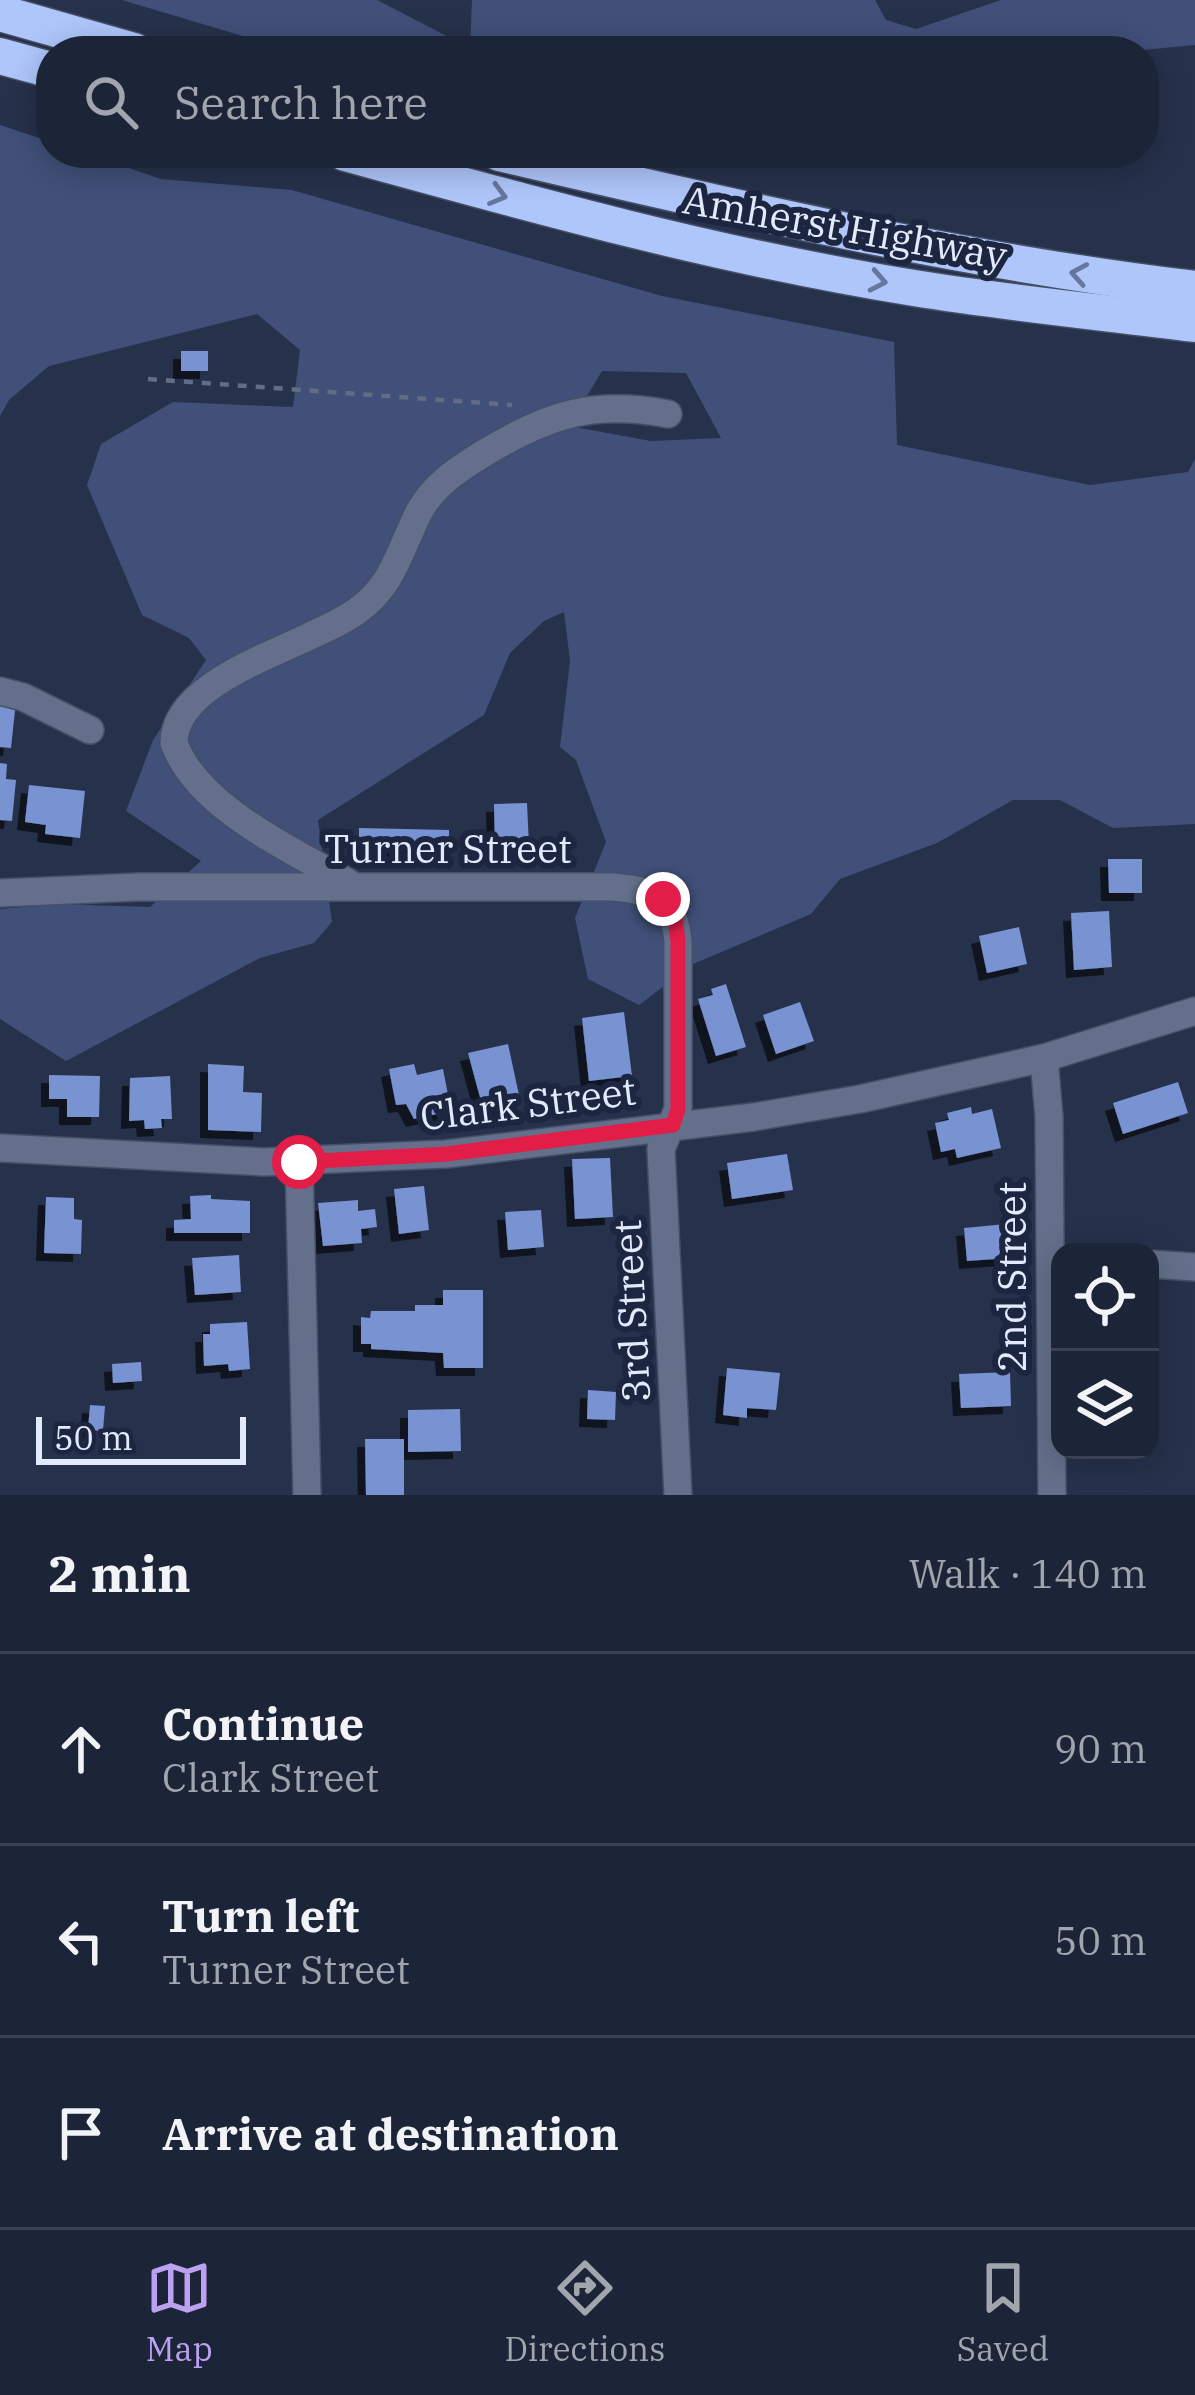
<!DOCTYPE html>
<meta charset="utf-8">
<style>
:root{--surface:#1c2538;--page:#252d40;--text:#f1f3f6;--muted:#a0a5ae;--line:#3a4253;--accent:#bca0f2}
body{margin:0;font-family:"IBM Plex Serif",serif;background:var(--page);color:var(--text)}
.controls{position:absolute;right:36px;bottom:36px;display:grid;overflow:hidden;border-radius:24px;box-shadow:0 6px 30px #0003}
.controls button{width:108px;height:108px;display:grid;place-items:center;padding:0;border:0;border-bottom:3px solid var(--line);background:var(--surface);color:var(--text);font:60px sans-serif}
.scale{position:absolute;left:36px;bottom:30px;width:210px;box-sizing:border-box;padding-left:12px;border:6px solid #e2eafb;border-top:0;font-size:33px;line-height:42px;white-space:nowrap;color:#e2eafb;-webkit-text-stroke:9px #1d2640;paint-order:stroke}
.stop{position:absolute;width:36px;height:36px;margin:-27px;border:9px solid #e11d48;border-radius:50%;background:#fff}
.stop.end{background:#e11d48;border-color:#fff;box-shadow:0 3px 12px #0008}
.list{margin:0;padding:0;list-style:none}
h2{display:flex;justify-content:space-between;align-items:center;height:156px;margin:0;padding:0 48px;font-size:51px}
h2 small{font-size:39px;font-weight:400;color:var(--muted)}
.list li{display:grid;grid-template-columns:78px 1fr auto;gap:36px;align-items:center;box-sizing:border-box;height:192px;padding:0 48px;border-top:3px solid var(--line)}
.list b{display:block;font-size:45px;white-space:nowrap}
.list p{margin:0;font-size:39px;white-space:nowrap;color:var(--muted)}
.list em{font-size:39px;font-style:normal;color:var(--muted)}
.icon{flex:none;width:66px;height:66px;fill:none;stroke:currentColor;stroke-width:2;stroke-linecap:round;stroke-linejoin:round}
.map{position:relative;flex:none;width:1195px;height:1495px;overflow:hidden}
.search{position:absolute;background:var(--surface);box-shadow:0 6px 30px #0003;left:36px;right:36px;top:36px;height:132px;display:flex;align-items:center;gap:30px;box-sizing:border-box;padding:0 42px;border-radius:48px;color:var(--muted);font-size:45px}
.sheet{height:732px;background:var(--surface)}
nav{display:flex;justify-content:space-around;align-items:center;box-sizing:border-box;height:168px;border-top:3px solid var(--line);background:var(--surface);font-size:33px;color:var(--muted)}
nav a{display:grid;justify-items:center;gap:6px}
nav .on{color:var(--accent)}
.map>svg:first-child{display:block}
.green{fill:#405078;fill-rule:evenodd}
.building{fill:#7892d2;filter:url(#shadow)}
.lines{fill:none;stroke-linecap:round;stroke-linejoin:round}
.minor-casing{stroke:#444f67;stroke-width:30}
.highway-casing{stroke:#444f67;stroke-width:39}
.path{stroke:#626c84;stroke-width:4.5;stroke-dasharray:9 9;stroke-linecap:butt}
.minor{stroke:#64708b;stroke-width:27}
.highway{stroke:#afc6fb;stroke-width:36}
.oneway{stroke:#66769e}
.route{stroke:#e11d48;stroke-width:15}
.labels{text-anchor:middle;dominant-baseline:central;stroke-width:12;stroke-linejoin:round;paint-order:stroke}
.street-label{font-size:39px;fill:#e2eafb;stroke:#1d2640}
</style>
<div class="map">
<svg width="1195" height="1495" viewBox="0 0 1195 1495">
<defs>
<filter id="shadow"><feDropShadow dx="-8" dy="8" stdDeviation="0" flood-color="#0009"/></filter>
</defs>
<rect width="100%" height="100%" fill="#26314b"/>
<g class="green">
<polygon points="122,0 377,0 470,48 472,0 875,0 886,20 916,29 1001,0 1195,0 1195,45 1132,51 293,51"/>
<path d="M0,125l51,17v11h33l77,26 131,11 370,106 232,46 3,103 193,40 98,-13 7,-13v365l-82,4 -53,-28h-47l-76,43 -97,36 -29,35 -118,50 -54,41 -51,-26 -13,-61 31,-76 -30,-82 -16,-13 10,-86 -6,-49 -20,9 -34,32 -26,62 -166,105 14,102 -18,21 -54,15 -194,103 -66,-42v-110l57,-5 93,3 51,-46 -75,-50 27,-71 53,-80 -17,-22 -47,-23 -55,-130 14,-41 72,-42 120,5 7,-57 -43,-36 -208,52 -40,34 -9,16zM602,371l84,2 35,65 -70,3 -82,-15z"/>
</g>
<g class="building">
<rect x="181" y="351" width="27" height="20"/>
<polygon points="0,700 16,701 11,748 0,747"/>
<polygon points="0,763 7,764 6,779 16,780 12,821 0,820"/>
<polygon points="29,785 85,791 80,838 45,834 46,825 25,822"/>
<polygon points="527,803 529,846 495,847 494,804"/>
<polygon points="359,828 449,830 449,853 359,851"/>
<polygon points="1108,859 1142,859 1142,893 1109,893"/>
<polygon points="1109,911 1112,967 1074,970 1071,913"/>
<polygon points="1019,927 1027,964 987,973 979,936"/>
<polygon points="726,984 746,1047 716,1056 698,999 713,995 711,989"/>
<polygon points="800,1002 814,1041 776,1054 763,1015"/>
<polygon points="624,1012 632,1076 589,1081 582,1018"/>
<polygon points="508,1044 519,1095 514,1096 516,1104 484,1112 468,1053"/>
<polygon points="208,1064 244,1066 243,1092 262,1093 261,1132 208,1130"/>
<polygon points="414,1064 417,1075 443,1069 450,1105 445,1106 446,1112 414,1119 406,1104 396,1105 389,1069"/>
<polygon points="49,1075 100,1076 99,1117 67,1117 67,1099 49,1099"/>
<polygon points="170,1076 172,1119 161,1119 162,1128 145,1129 144,1120 129,1121 130,1078"/>
<polygon points="1178,1082 1188,1113 1123,1134 1113,1103"/>
<polygon points="971,1107 972,1114 992,1109 1001,1148 957,1158 955,1149 941,1152 935,1123 949,1120 947,1113"/>
<polygon points="787,1154 793,1190 732,1199 727,1163"/>
<polygon points="610,1158 613,1217 575,1219 572,1159"/>
<polygon points="424,1186 429,1230 399,1234 394,1189"/>
<polygon points="211,1195 211,1199 250,1201 250,1233 174,1233 174,1220 191,1219 190,1196"/>
<polygon points="46,1197 74,1198 74,1219 82,1220 81,1254 44,1253"/>
<polygon points="358,1200 358,1211 375,1209 377,1227 361,1229 362,1243 323,1246 318,1203"/>
<polygon points="541,1210 544,1247 508,1250 505,1212"/>
<polygon points="1006,1224 1009,1258 967,1261 964,1228"/>
<polygon points="239,1255 241,1292 195,1295 192,1258"/>
<polygon points="443,1290 483,1290 483,1368 444,1368 443,1353 371,1349 371,1344 361,1344 361,1317 370,1318 371,1311 415,1311 415,1305 443,1305"/>
<polygon points="247,1322 250,1369 229,1371 228,1364 204,1366 203,1334 210,1334 210,1324"/>
<polygon points="141,1362 142,1381 113,1383 112,1364"/>
<polygon points="727,1368 780,1373 776,1410 747,1408 747,1418 723,1415"/>
<polygon points="1010,1372 1011,1406 961,1408 959,1374"/>
<polygon points="588,1390 616,1392 615,1420 587,1419"/>
<polygon points="90,1405 105,1406 103,1431 88,1430"/>
<polygon points="460,1409 461,1451 408,1452 408,1410"/>
<polygon points="365,1439 404,1439 404,1495 366,1495"/>
</g>
<g class="lines">
<g class="minor-casing">
<g id="minor">
<polyline points="0,691 23,697 90,730"/>
<path d="M352,885c-58,-35 -154,-76 -178,-142 0,-67 133,-96 183,-132 37,-26 43,-62 62,-99 15,-28 41,-44 67,-60 63,-38 108,-52 182,-38"/>
<path d="M0,893l138,-6h476c42,5 59,8 64,54v168l-17,40 17,346"/>
<polyline points="1044,1058 1049,1117 1052,1495"/>
<polyline points="0,1148 264,1162 446,1154 754,1117 860,1099 1044,1058 1195,1011"/>
<polyline points="299,1162 307,1495"/>
<polyline points="1150,1264 1195,1267"/>
</g>
</g>
<g class="highway-casing">
<g id="highway">
<polyline points="0,13 134,51"/>
<polyline points="0,56 51,70"/>
<path d="M345,153c188,52 376,104 569,135 93,15 187,24 281,36"/>
<path d="M499,153c230,54 461,108 696,136"/>
</g>
</g>
<polyline class="path" points="148,379 512,405"/>
<use href="#minor" class="minor"/>
<use href="#highway" class="highway"/>
</g>
<defs><path id="oneway-chevron" d="M-2-3.5L2.5 0L-2 3.5" fill="none" stroke-width="1.6" stroke-linecap="round" stroke-linejoin="round" transform="scale(3)"/></defs>
<g class="oneway">
<use href="#oneway-chevron" transform="translate(498 195) rotate(15)"/>
<use href="#oneway-chevron" transform="translate(1079 274) rotate(-170)"/>
<use href="#oneway-chevron" transform="translate(878 281) rotate(11)"/>
</g>
<g class="lines">
<polyline class="route" points="299,1162 446,1154 673,1125 678,1109 678,941 675,917 663,899"/>
</g>
<g class="labels">
<g class="street-label">
<text transform="translate(845 227) rotate(10)">Amherst Highway</text>
<text x="448" y="848">Turner Street</text>
<text transform="translate(528 1103) rotate(-7)">Clark Street</text>
<text transform="translate(1011 1277) rotate(-90)">2nd Street</text>
<text transform="translate(631 1311) rotate(-93)">3rd Street</text>
</g>
</g>
</svg>
<div class="controls">
<button><svg class="icon" aria-label="locate" viewBox="0 0 24 24"><circle cx="12" cy="12" r="6"/><path d="M12 2v4M12 18v4M2 12h4M18 12h4"/></svg></button>
<button><svg class="icon" aria-label="layers" viewBox="0 0 24 24"><path d="M12 4l9 5-9 5-9-5zM3 14l9 5 9-5"/></svg></button>
</div>
<div class="scale">50 m</div>
<div class="stop" style="left:299px;top:1162px"></div>
<div class="stop end" style="left:663px;top:899px"></div>
<div class="search"><svg class="icon" aria-label="search" viewBox="0 0 24 24"><circle cx="10" cy="10" r="6"/><path d="M15 15l6 6"/></svg>Search here</div>
</div>
<section class="sheet">
<h2>2 min<small>Walk · 140 m</small></h2>
<ul class="list">
<li><svg class="icon" aria-label="ahead" viewBox="0 0 24 24"><path d="M12 20V5M6 11l6-6 6 6"/></svg><div><b>Continue</b><p>Clark Street</p></div><em>90 m</em></li>
<li><svg class="icon" aria-label="left" viewBox="0 0 24 24"><path d="M17 20v-9H6M10 6l-5 5 5 5"/></svg><div><b>Turn left</b><p>Turner Street</p></div><em>50 m</em></li>
<li><svg class="icon" aria-label="arrive" viewBox="0 0 24 24"><path d="M6 21V4h12l-3 4 3 4H6"/></svg><div><b>Arrive at destination</b></div></li>
</ul>
</section>
<nav>
<a class="on"><svg class="icon" aria-label="map" viewBox="0 0 24 24"><path d="M3 6l6-2 6 2 6-2v14l-6 2-6-2-6 2zM9 4v14M15 6v14"/></svg>Map</a>
<a><svg class="icon" aria-label="directions" viewBox="0 0 24 24"><path d="M12 3l9 9-9 9-9-9zM9 14v-3h6M13 9l2 2-2 2"/></svg>Directions</a>
<a><svg class="icon" aria-label="saved" viewBox="0 0 24 24"><path d="M7 4h10v16l-5-4-5 4z"/></svg>Saved</a>
</nav>
